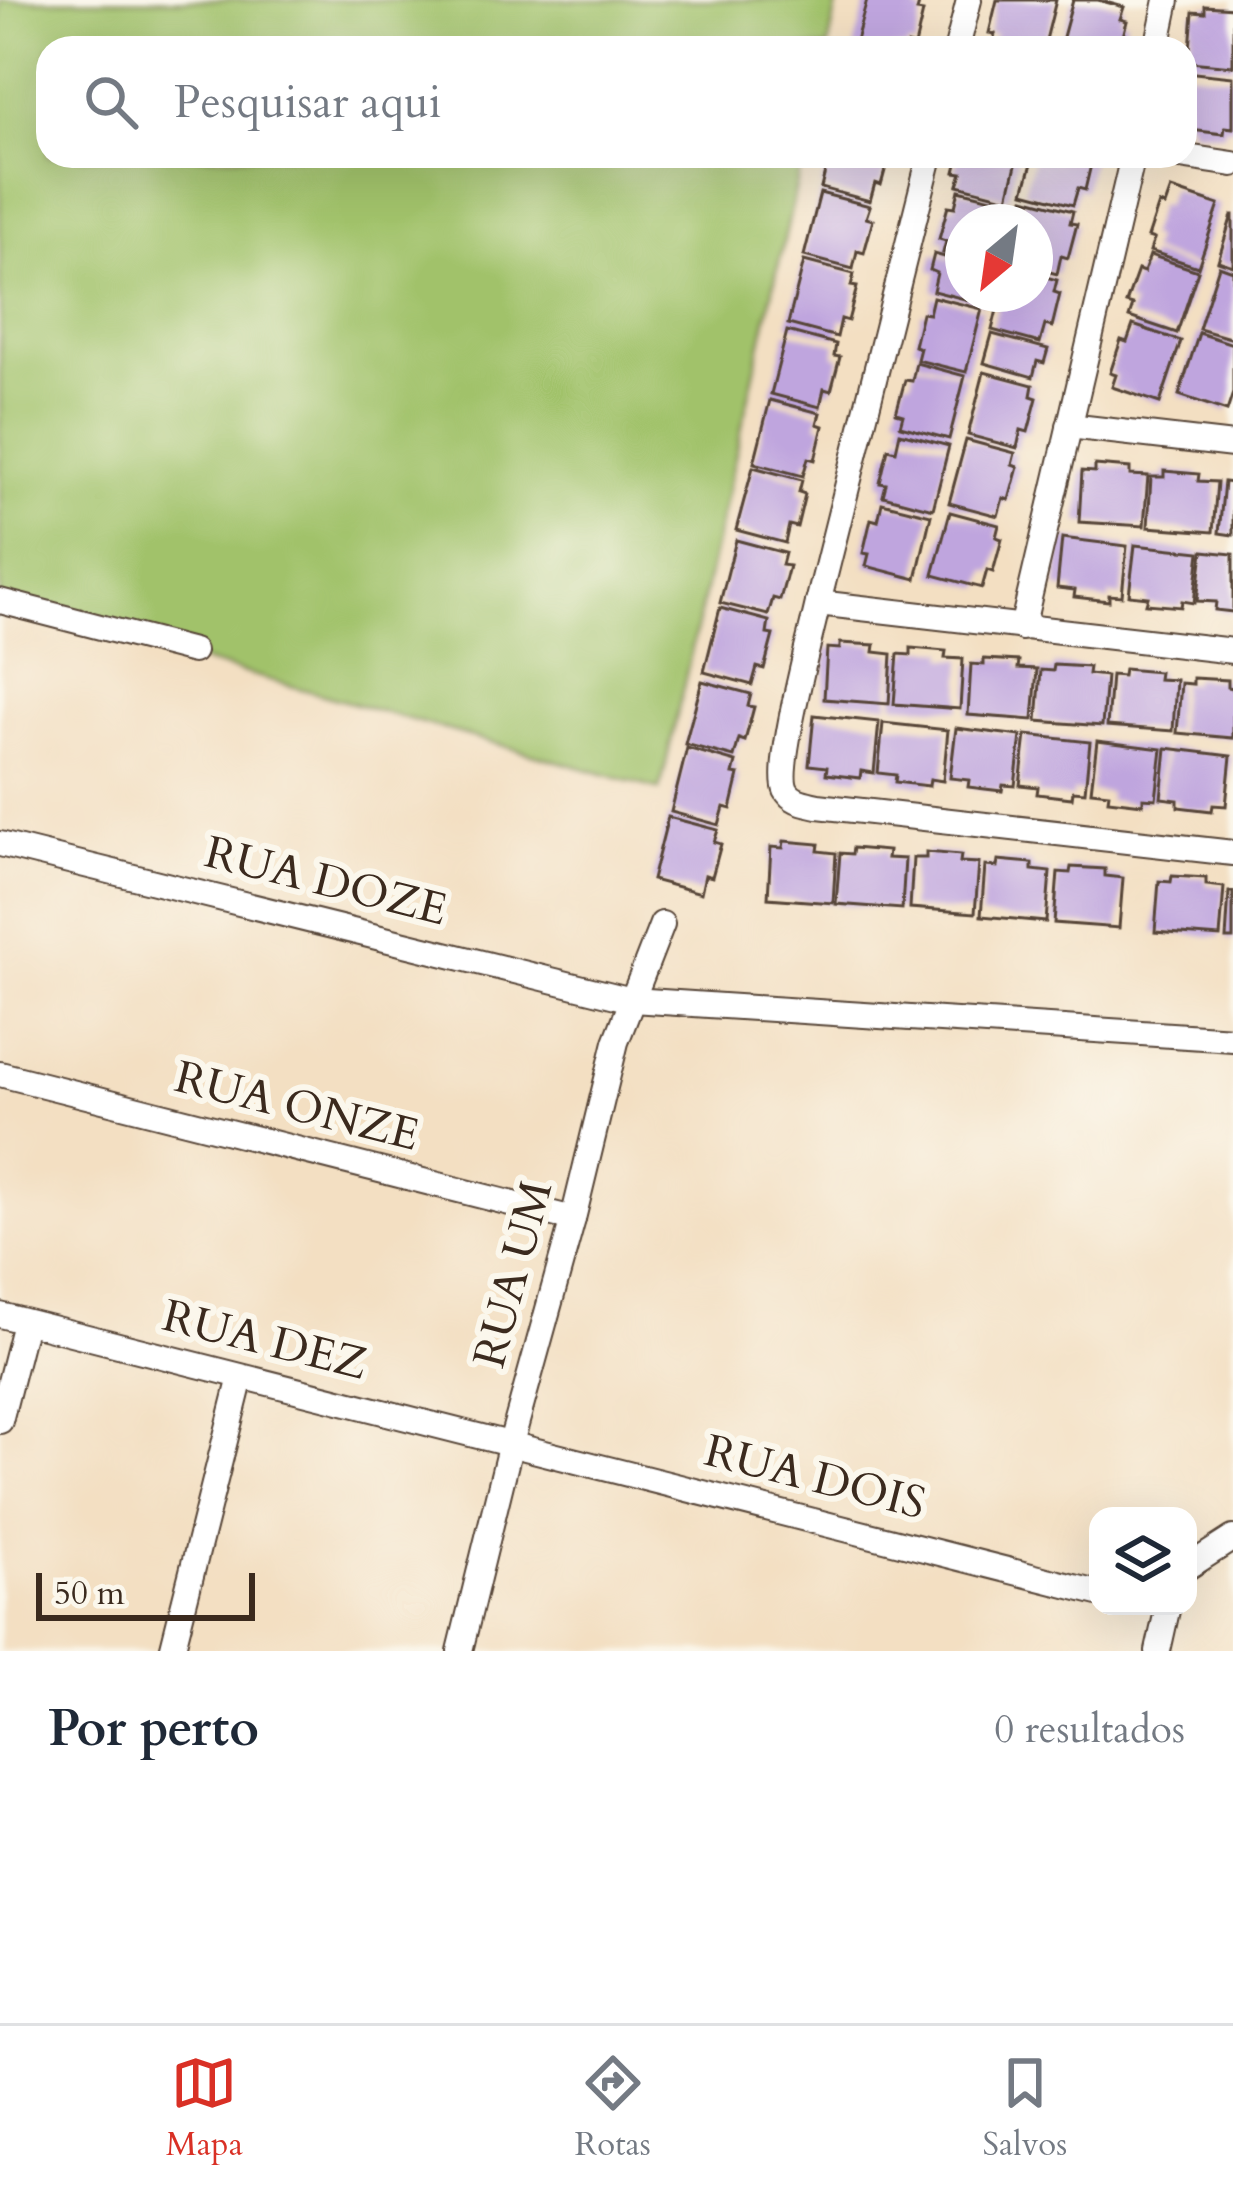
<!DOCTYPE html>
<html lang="pt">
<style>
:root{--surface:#fff;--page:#f2f2f3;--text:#1f2937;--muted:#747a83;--line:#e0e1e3;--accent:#d93025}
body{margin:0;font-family:Cardo,serif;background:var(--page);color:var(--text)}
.controls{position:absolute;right:36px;bottom:36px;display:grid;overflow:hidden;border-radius:24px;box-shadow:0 12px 48px #0002}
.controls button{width:108px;height:108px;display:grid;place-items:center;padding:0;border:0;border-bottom:3px solid var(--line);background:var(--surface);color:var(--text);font:60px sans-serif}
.compass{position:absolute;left:945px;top:204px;width:108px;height:108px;border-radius:50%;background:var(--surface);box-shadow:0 12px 48px #0002;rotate:209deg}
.scale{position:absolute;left:36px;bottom:30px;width:219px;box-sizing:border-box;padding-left:12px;border:6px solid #3b2a1e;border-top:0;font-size:33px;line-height:42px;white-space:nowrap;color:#3b2a1e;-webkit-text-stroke:9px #fbf7ec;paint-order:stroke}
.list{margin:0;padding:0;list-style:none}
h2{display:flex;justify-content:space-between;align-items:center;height:156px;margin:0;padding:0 48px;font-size:51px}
h2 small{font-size:39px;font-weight:400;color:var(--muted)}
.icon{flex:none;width:66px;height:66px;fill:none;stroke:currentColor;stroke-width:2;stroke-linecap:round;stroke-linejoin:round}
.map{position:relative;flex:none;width:1233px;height:1651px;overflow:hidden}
.search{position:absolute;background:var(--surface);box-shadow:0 12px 48px #0002;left:36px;right:36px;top:36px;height:132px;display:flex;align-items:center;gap:30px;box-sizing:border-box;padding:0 42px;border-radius:36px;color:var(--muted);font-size:45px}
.sheet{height:372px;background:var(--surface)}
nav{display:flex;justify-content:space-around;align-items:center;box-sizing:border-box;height:168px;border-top:3px solid var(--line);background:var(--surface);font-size:33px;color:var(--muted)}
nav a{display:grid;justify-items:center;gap:6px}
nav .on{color:var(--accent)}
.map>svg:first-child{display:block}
.green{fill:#a1c26a;stroke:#6e7644;stroke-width:3}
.building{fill:#bfa5de}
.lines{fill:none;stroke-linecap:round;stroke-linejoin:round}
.street-casing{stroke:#574537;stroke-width:28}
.street{stroke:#fff;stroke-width:24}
.labels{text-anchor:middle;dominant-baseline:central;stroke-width:12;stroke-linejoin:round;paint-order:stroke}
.street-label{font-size:45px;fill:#3b2a1e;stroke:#fbf7ec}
</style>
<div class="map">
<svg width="1233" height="1651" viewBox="0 0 1233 1651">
<rect width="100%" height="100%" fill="#fbf7ec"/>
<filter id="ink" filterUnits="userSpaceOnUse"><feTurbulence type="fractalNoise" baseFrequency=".00833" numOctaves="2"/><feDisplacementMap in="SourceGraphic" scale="24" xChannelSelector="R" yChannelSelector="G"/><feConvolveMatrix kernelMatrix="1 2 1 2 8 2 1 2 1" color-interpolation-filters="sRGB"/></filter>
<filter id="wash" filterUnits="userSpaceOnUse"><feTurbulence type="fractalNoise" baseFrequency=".004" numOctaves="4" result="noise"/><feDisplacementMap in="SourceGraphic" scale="48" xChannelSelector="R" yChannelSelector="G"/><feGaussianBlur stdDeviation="2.7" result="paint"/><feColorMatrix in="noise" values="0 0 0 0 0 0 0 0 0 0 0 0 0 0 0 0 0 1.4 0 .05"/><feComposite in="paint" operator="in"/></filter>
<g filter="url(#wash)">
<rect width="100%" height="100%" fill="#f3dfc2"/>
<polygon class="green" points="0,0 838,0 828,48 48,48 48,156 803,156 660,790 0,604"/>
<g id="blocks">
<g class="building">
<polygon points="867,0 920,0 917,11 923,12 915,46 908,44 907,48 854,48"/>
<polygon points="997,0 1056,0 1044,48 992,46 995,34 989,33"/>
<polygon points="1073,0 1098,0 1124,7 1120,19 1127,21 1120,48 1060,48"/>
<polygon points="1205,6 1233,8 1233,66 1189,62 1193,12 1205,13"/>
<polygon points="1185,72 1233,77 1233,128 1225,127 1224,134 1190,130 1191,123 1185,122"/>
<polygon points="829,156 889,156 881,185 875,183 870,201 821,188"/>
<polygon points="959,156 1018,156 1008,198 958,185 962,173 955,172"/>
<polygon points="1034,156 1093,156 1085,190 1078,188 1073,205 1024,192"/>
<polygon points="1171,189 1219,205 1198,267 1150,251 1154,239 1148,237 1159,204 1165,206"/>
<polygon points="959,190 1008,202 1003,222 963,222 963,258 943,253 946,241 939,239 948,206 955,207"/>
<polygon points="820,193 870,206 866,218 873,220 864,253 857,251 853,269 804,256"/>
<polygon points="1024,198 1073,211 1070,223 1077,224 1068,258 1061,256 1057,274 1035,268 1035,222 1018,222"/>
<polygon points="1232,215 1233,215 1233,266 1218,261"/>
<polygon points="934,254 963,262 963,294 986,294 984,304 933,291 937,273 930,270"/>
<polygon points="1150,255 1198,271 1177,333 1129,317 1133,305 1126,303 1138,270 1144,272"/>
<polygon points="804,261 854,274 851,286 857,287 848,321 841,319 837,337 788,324"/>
<polygon points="1219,266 1233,271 1233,339 1199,329"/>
<polygon points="1035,274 1057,280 1054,292 1060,294 1052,327 1045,325 1040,343 992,330 1001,294 1035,294"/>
<polygon points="933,297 982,309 966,372 917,360 920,348 914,346 922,313 929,314"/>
<polygon points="1133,325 1181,341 1160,403 1112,387 1116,375 1110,373 1121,340 1127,342"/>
<polygon points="787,331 836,344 834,356 840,357 831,391 824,389 820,407 771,394"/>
<polygon points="1199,333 1233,344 1233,393 1227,411 1179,395"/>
<polygon points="992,334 1048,349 1044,363 1037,361 1033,377 984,363"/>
<polygon points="916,363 965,376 949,439 900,426 903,415 896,413 905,380 912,381"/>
<polygon points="984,372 1033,385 1031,396 1037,398 1028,432 1021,430 1017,448 968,435"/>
<polygon points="770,400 820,413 817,424 823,426 815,460 808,458 803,476 754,463"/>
<polygon points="900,433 949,446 933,509 883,496 886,484 880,483 888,449 896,451"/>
<polygon points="966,440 1015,453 1012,465 1018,467 1009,500 1003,498 998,516 949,503"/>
<polygon points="1095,465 1130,468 1130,475 1148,476 1144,526 1079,522 1082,471 1095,472"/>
<polygon points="753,467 802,480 799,492 805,494 797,527 789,525 785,543 736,530"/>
<polygon points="1164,471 1199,474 1198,481 1217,482 1213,532 1148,527 1151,477 1164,477"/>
<polygon points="1224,482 1233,483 1233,535 1219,533"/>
<polygon points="882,503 931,515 916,579 866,566 869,554 863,553 871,519 878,521"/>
<polygon points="950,512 999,525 996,537 1002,539 993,572 987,570 982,588 933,575"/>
<polygon points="1062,538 1127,546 1122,596 1109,595 1109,601 1074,597 1075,590 1057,588"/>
<polygon points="736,540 785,553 782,565 789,566 780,600 773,598 768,615 720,603"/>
<polygon points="1135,545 1200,552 1194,603 1182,601 1181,607 1146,604 1148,597 1129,595"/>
<polygon points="1203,551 1233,554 1233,612 1215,610 1216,602 1197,601"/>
<polygon points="720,608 769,621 767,634 773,635 764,669 757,667 752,685 704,672"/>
<polygon points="840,643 875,645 874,652 892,654 889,704 824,699 827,648 840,649"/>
<polygon points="911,648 946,651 945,658 963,659 960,709 894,704 898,654 911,655"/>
<polygon points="984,659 1019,661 1018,668 1037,669 1033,720 968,715 971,664 984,665"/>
<polygon points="1054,665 1089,667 1088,674 1106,676 1102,726 1037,721 1041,670 1053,671"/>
<polygon points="1124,669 1159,672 1158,679 1176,680 1173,731 1107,726 1111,675 1123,676"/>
<polygon points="1193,678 1228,680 1228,687 1233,688 1233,738 1177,733 1181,683 1193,684"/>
<polygon points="702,681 751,694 748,706 754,707 745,741 739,739 734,757 685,744"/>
<polygon points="814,715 879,722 874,773 861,771 860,778 826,774 827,767 809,765"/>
<polygon points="883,723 948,730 943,781 930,779 929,786 895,782 896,775 878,773"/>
<polygon points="956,728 1021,736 1015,786 1003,785 1002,791 968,787 969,780 950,778"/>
<polygon points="1026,735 1090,742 1085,792 1073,791 1072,798 1037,794 1038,787 1020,785"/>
<polygon points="1097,741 1162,749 1156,799 1143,798 1143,804 1108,800 1109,793 1091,791"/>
<polygon points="687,748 736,762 733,774 739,775 731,809 724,807 719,825 671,812"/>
<polygon points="1166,748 1231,756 1226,806 1213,805 1212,811 1178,807 1178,800 1161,798"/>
<polygon points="668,817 718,830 714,842 721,844 712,877 705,875 701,893 652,880"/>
<polygon points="784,841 819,844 818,851 836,853 833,903 768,898 771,847 783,848"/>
<polygon points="853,848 888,851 887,858 905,859 902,909 836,904 840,853 852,854"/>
<polygon points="926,852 961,855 960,862 979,863 975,913 910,908 913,858 926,858"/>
<polygon points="998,860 1032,863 1032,870 1050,872 1046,922 981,916 985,866 997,867"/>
<polygon points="1071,867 1105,869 1105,876 1123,878 1119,928 1054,923 1058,872 1070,873"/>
<polygon points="1172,876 1206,878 1206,885 1224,887 1220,937 1155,932 1159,881 1171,882"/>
<polygon points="1229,892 1233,892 1233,939 1226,939"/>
</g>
</g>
</g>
<g filter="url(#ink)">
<use href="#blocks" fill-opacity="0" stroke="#574537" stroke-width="3"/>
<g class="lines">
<g class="street-casing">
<g id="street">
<polyline points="957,48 969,0"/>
<polyline points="1157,48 1167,0"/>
<polyline points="930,156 818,603 1233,651"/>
<polyline points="1180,156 1233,164"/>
<polyline points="1069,426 1233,445"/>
<polyline points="0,601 193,651"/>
<path d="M818,603c-7,32 -43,164 -32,187 6,12 20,13 32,16l415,47"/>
<polyline points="1022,628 1133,156"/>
<polyline points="0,844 632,1000 1233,1039"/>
<polyline points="0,1074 573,1219"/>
<polyline points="0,1315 1098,1593"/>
<polyline points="0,1421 25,1323"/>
<polyline points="1188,1567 1233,1538"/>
<polyline points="172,1651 241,1377"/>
<polyline points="460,1651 511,1443 573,1219 616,1042 662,924"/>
<polyline points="1158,1651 1168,1606"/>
</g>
</g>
<use href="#street" class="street"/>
</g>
</g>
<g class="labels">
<g class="street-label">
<text transform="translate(326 881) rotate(14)">RUA DOZE</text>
<text transform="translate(297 1106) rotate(14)">RUA ONZE</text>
<text transform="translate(513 1274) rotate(-75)">RUA UM</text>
<text transform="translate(265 1340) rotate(14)">RUA DEZ</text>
<text transform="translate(815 1477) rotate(14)">RUA DOIS</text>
</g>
</g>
</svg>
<div class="controls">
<button><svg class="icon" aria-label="layers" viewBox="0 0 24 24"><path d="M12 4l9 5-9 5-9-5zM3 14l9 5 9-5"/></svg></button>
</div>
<svg class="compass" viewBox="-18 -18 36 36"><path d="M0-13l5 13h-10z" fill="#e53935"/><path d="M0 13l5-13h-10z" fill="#747a83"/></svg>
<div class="scale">50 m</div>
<div class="search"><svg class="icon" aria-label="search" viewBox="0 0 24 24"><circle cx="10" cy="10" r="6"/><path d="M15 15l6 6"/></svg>Pesquisar aqui</div>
</div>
<section class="sheet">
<h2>Por perto<small>0 resultados</small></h2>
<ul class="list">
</ul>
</section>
<nav>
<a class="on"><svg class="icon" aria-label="map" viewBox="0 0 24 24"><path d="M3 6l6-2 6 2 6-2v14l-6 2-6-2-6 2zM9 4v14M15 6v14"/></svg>Mapa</a>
<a><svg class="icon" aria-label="directions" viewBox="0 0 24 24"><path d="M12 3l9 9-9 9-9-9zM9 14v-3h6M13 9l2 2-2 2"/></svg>Rotas</a>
<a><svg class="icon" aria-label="saved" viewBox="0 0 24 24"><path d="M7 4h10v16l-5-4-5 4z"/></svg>Salvos</a>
</nav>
